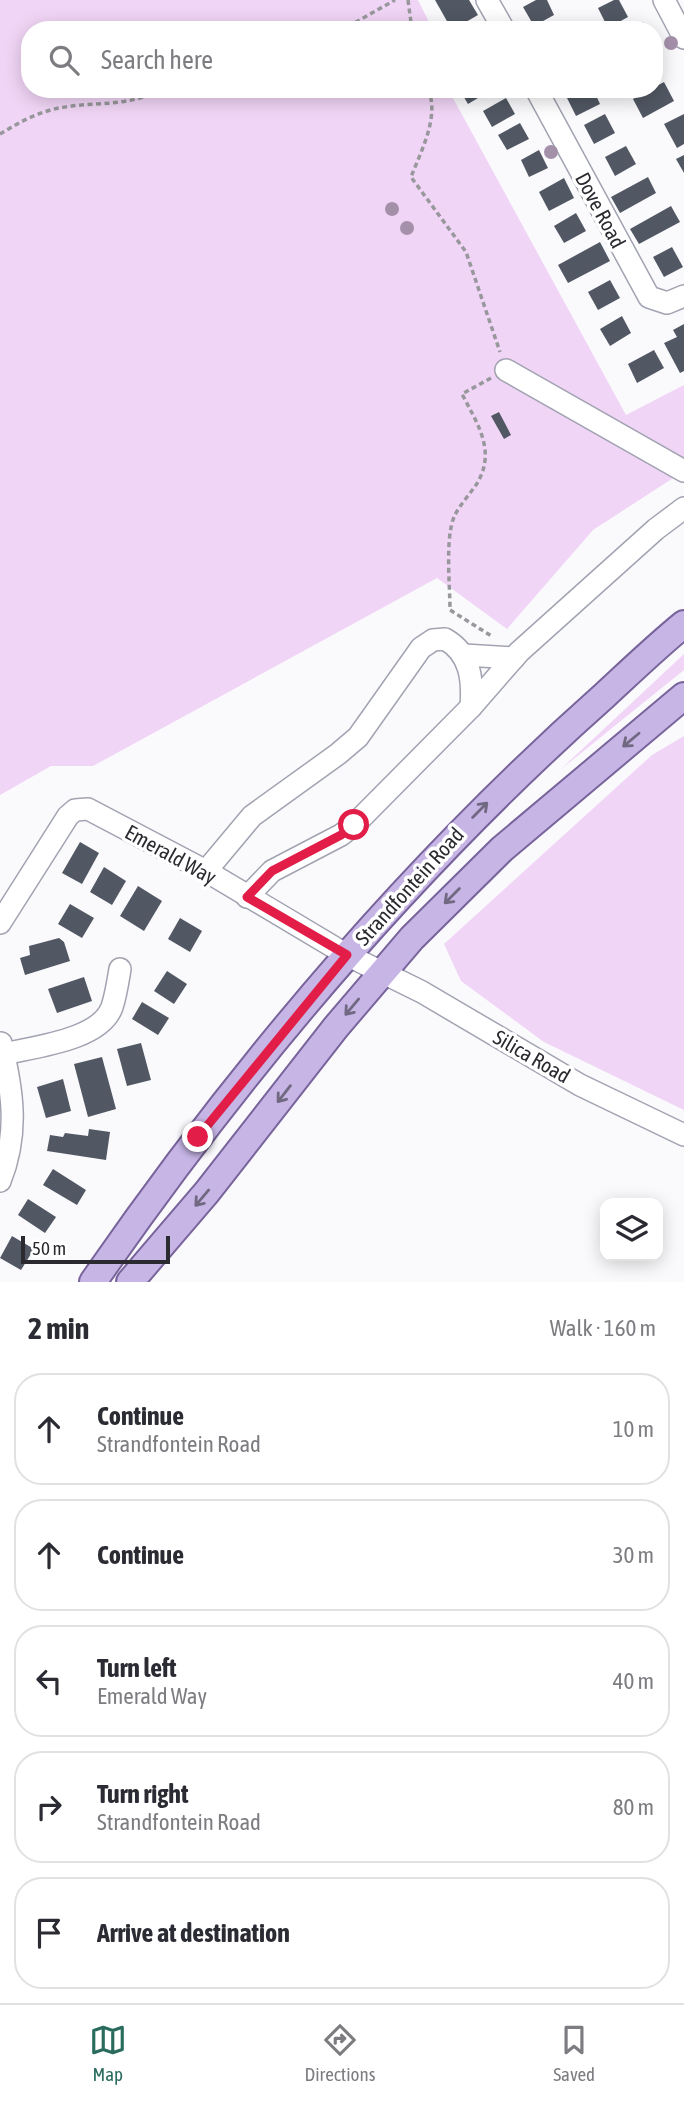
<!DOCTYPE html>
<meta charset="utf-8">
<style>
:root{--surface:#fff;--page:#f7f7f7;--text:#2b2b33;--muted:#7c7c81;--line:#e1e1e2;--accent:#296c5e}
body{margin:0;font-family:"Asap Condensed",sans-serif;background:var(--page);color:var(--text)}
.controls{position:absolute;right:21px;bottom:21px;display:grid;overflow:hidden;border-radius:14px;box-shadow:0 4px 18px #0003}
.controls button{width:63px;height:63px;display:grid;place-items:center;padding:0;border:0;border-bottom:2px solid var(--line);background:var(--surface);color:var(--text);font:35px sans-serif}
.scale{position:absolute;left:21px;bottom:18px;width:149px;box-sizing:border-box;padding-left:7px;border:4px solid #2a2a30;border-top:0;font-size:19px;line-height:24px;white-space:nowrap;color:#2a2a30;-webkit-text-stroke:5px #fff;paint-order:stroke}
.stop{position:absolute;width:21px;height:21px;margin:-16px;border:5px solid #e11d48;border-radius:50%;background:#fff}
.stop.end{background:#e11d48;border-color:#fff;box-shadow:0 2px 7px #0008}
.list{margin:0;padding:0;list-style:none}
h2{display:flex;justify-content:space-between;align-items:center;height:91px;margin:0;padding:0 28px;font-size:30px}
h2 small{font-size:23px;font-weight:400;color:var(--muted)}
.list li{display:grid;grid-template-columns:46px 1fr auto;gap:21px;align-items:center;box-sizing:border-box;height:112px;margin:0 14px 14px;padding:0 14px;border:2px solid var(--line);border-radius:28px}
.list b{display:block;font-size:26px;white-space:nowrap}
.list p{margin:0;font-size:23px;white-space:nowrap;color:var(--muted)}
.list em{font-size:23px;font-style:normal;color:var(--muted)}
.icon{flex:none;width:38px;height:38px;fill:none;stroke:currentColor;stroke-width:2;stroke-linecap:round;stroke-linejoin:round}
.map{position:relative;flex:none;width:684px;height:1282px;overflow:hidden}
.search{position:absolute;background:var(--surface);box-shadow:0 4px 18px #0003;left:21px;right:21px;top:21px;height:77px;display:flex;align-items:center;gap:18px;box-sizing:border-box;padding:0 24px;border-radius:28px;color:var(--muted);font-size:26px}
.sheet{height:721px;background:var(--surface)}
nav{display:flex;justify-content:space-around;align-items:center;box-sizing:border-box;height:98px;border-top:2px solid var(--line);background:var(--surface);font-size:19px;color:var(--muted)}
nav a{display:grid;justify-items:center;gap:4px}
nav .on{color:var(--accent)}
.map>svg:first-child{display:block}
.green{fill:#f1d5f6}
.building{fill:#515863}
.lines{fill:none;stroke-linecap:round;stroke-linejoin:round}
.minor-casing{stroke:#a1a3b1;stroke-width:24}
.major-casing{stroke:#78649b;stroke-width:30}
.path{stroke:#98989c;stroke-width:3.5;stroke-dasharray:5 3.5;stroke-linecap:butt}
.minor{stroke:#fff;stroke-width:21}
.major{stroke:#c7b5e6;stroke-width:26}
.tree{fill:#a590aa}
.oneway{stroke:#716982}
.route{stroke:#e11d48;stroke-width:9}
.labels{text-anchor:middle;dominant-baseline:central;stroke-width:7;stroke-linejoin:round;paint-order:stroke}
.street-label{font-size:21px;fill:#2a2a30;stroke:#fff}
</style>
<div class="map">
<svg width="684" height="1282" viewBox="0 0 684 1282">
<rect width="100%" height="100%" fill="#fafafd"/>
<g class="green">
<polygon points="0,0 418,0 433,30 30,30 30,89 448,89 626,415 684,385 684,471 593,530 507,629 437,578 93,766 51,766 0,795"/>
<polygon points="684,654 684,670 560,770"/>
<polygon points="684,736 684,1110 544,1042 461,981 444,944 652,755"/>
</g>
<g class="building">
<polygon points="435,0 469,0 478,15 452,30"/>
<polygon points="536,0 547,0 554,15 534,26 523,7"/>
<polygon points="614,0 619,0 628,17 608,28 598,8"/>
<polygon points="643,22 647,30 629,30"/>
<polygon points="664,82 674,101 643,118 633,99"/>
<polygon points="459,89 493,89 468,104"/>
<polygon points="583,89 593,89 600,104 576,116 567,98"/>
<polygon points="506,98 515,114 492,127 483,111"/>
<polygon points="605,114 615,133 594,144 584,125"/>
<polygon points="684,114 684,144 677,148 664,124"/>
<polygon points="520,123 529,139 507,150 498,135"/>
<polygon points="626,146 636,164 615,176 605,157"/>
<polygon points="539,150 548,168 529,177 521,160"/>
<polygon points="684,155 684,173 676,159"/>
<polygon points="648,177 656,193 620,213 611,197"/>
<polygon points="564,178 574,198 549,211 539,192"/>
<polygon points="671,206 680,222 639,244 630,229"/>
<polygon points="576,213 586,231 564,243 554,226"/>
<polygon points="600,242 610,261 568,283 558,265"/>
<polygon points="672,247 683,267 664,277 653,257"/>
<polygon points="610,280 620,298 598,310 588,292"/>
<polygon points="622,316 631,333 610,346 600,329"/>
<polygon points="684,324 684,371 680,373 664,343 677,337 673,330"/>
<polygon points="654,350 664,368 637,383 628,364"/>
<polygon points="499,412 511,435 504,439 491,416"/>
<polygon points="80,842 99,853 82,884 62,873"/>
<polygon points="104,867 126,881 112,905 90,892"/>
<polygon points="138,886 162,901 144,931 120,916"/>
<polygon points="70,904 94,918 82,938 58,924"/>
<polygon points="180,918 202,931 190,952 168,939"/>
<polygon points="59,938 64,942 70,961 25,975 20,958 30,955 29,946"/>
<polygon points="167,971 187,984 174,1004 154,991"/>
<polygon points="84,977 92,1001 57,1013 48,989"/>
<polygon points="142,1002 169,1018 158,1035 132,1019"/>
<polygon points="141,1043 151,1080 127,1086 117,1049"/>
<polygon points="102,1057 116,1109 88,1117 74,1064"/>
<polygon points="63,1079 71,1111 46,1118 37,1087"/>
<polygon points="89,1129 110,1132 106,1160 47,1151 50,1135 63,1137 65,1133 88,1136"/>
<polygon points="53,1169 86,1190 77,1205 43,1185"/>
<polygon points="28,1199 56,1217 45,1233 18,1215"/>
<polygon points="12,1236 34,1249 21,1270 0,1258"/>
</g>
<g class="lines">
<g class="minor-casing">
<g id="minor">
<polyline points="487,0 504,30"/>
<polyline points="664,0 684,38"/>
<polyline points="536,89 649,297 667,303 684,296"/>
<polyline points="506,370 684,471"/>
<polyline points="464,655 514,658"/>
<path d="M206,871l46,-55 86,-62 20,-17 63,-89 12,-8 12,-1c26,15 28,41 26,68"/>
<polyline points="247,897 272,871 341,835 354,825 471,707 519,652 656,529 684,508"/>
<polyline points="0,923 68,816 75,810 88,809 206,871 347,955 422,992 580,1085 684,1135"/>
<path d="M0,1055c31,-8 100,-14 112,-48 4,-12 6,-26 8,-38"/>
<path d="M0,1181c19,-47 13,-90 1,-138"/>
</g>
</g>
<g class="major-casing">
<g id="major">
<path d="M93,1282c149,-215 317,-414 512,-587 26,-24 52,-49 79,-71"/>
<polyline points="130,1282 207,1192 336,1027 412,938 502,849 684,696"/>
</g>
</g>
<g class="path">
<polyline points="408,0 412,30"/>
<polyline points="331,30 356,22 395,0"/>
<path d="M428,89c12,27 -7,62 -17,88l55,75 34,100"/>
<path d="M0,134c18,-11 38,-22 59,-26 35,-7 70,0 101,-19"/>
<path d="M491,378l-29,16c16,31 35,58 14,91 -7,10 -17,21 -22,32 -9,22 -4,68 -4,93l43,27"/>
</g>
<use href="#minor" class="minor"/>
<use href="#major" class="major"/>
</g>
<g class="tree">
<circle cx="671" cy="43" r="7"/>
<circle cx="551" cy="152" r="7"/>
<circle cx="392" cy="209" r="7"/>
<circle cx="407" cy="228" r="7"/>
</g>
<defs><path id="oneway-shaft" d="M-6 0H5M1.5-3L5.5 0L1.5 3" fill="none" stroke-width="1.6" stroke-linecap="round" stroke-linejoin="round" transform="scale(1.75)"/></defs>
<g class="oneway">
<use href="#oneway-shaft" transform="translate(631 740) rotate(140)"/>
<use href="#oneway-shaft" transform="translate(480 810) rotate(-45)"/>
<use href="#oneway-shaft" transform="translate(452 896) rotate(135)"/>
<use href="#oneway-shaft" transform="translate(352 1007) rotate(130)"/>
<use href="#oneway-shaft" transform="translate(284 1094) rotate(128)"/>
<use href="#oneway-shaft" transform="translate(202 1198) rotate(130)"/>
</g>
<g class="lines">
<polyline class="route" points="198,1137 347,955 247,897 272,871 341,835 354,825"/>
</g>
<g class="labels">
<g class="street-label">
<text transform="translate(601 210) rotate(62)">Dove Road</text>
<text transform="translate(171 854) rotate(29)">Emerald Way</text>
<text transform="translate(409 886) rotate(-48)">Strandfontein Road</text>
<text transform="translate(532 1056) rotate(30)">Silica Road</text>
</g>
</g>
</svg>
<div class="controls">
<button><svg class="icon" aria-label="layers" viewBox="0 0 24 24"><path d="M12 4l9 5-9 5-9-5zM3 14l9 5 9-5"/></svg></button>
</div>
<div class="scale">50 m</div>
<div class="stop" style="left:354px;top:825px"></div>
<div class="stop end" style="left:198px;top:1137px"></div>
<div class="search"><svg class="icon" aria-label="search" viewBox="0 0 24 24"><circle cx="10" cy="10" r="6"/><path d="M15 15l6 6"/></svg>Search here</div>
</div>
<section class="sheet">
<h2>2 min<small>Walk · 160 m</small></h2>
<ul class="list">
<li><svg class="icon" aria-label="ahead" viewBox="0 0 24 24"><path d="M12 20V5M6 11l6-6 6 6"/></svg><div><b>Continue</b><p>Strandfontein Road</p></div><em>10 m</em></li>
<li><svg class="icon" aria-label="ahead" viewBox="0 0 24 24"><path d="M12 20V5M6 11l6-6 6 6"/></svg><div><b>Continue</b></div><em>30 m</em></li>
<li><svg class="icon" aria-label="left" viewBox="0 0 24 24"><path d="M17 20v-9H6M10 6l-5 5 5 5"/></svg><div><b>Turn left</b><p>Emerald Way</p></div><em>40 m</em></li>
<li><svg class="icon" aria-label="right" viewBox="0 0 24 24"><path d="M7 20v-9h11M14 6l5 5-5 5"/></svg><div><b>Turn right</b><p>Strandfontein Road</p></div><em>80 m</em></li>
<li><svg class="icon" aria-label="arrive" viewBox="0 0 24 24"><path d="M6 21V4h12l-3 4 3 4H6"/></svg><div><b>Arrive at destination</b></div></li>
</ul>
</section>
<nav>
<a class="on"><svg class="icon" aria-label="map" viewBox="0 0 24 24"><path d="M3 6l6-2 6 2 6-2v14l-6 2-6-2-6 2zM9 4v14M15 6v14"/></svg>Map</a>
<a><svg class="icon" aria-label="directions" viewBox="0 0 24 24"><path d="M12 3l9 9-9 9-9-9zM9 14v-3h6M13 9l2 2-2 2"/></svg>Directions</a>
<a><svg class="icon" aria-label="saved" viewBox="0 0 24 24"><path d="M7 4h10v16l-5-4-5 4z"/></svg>Saved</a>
</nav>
